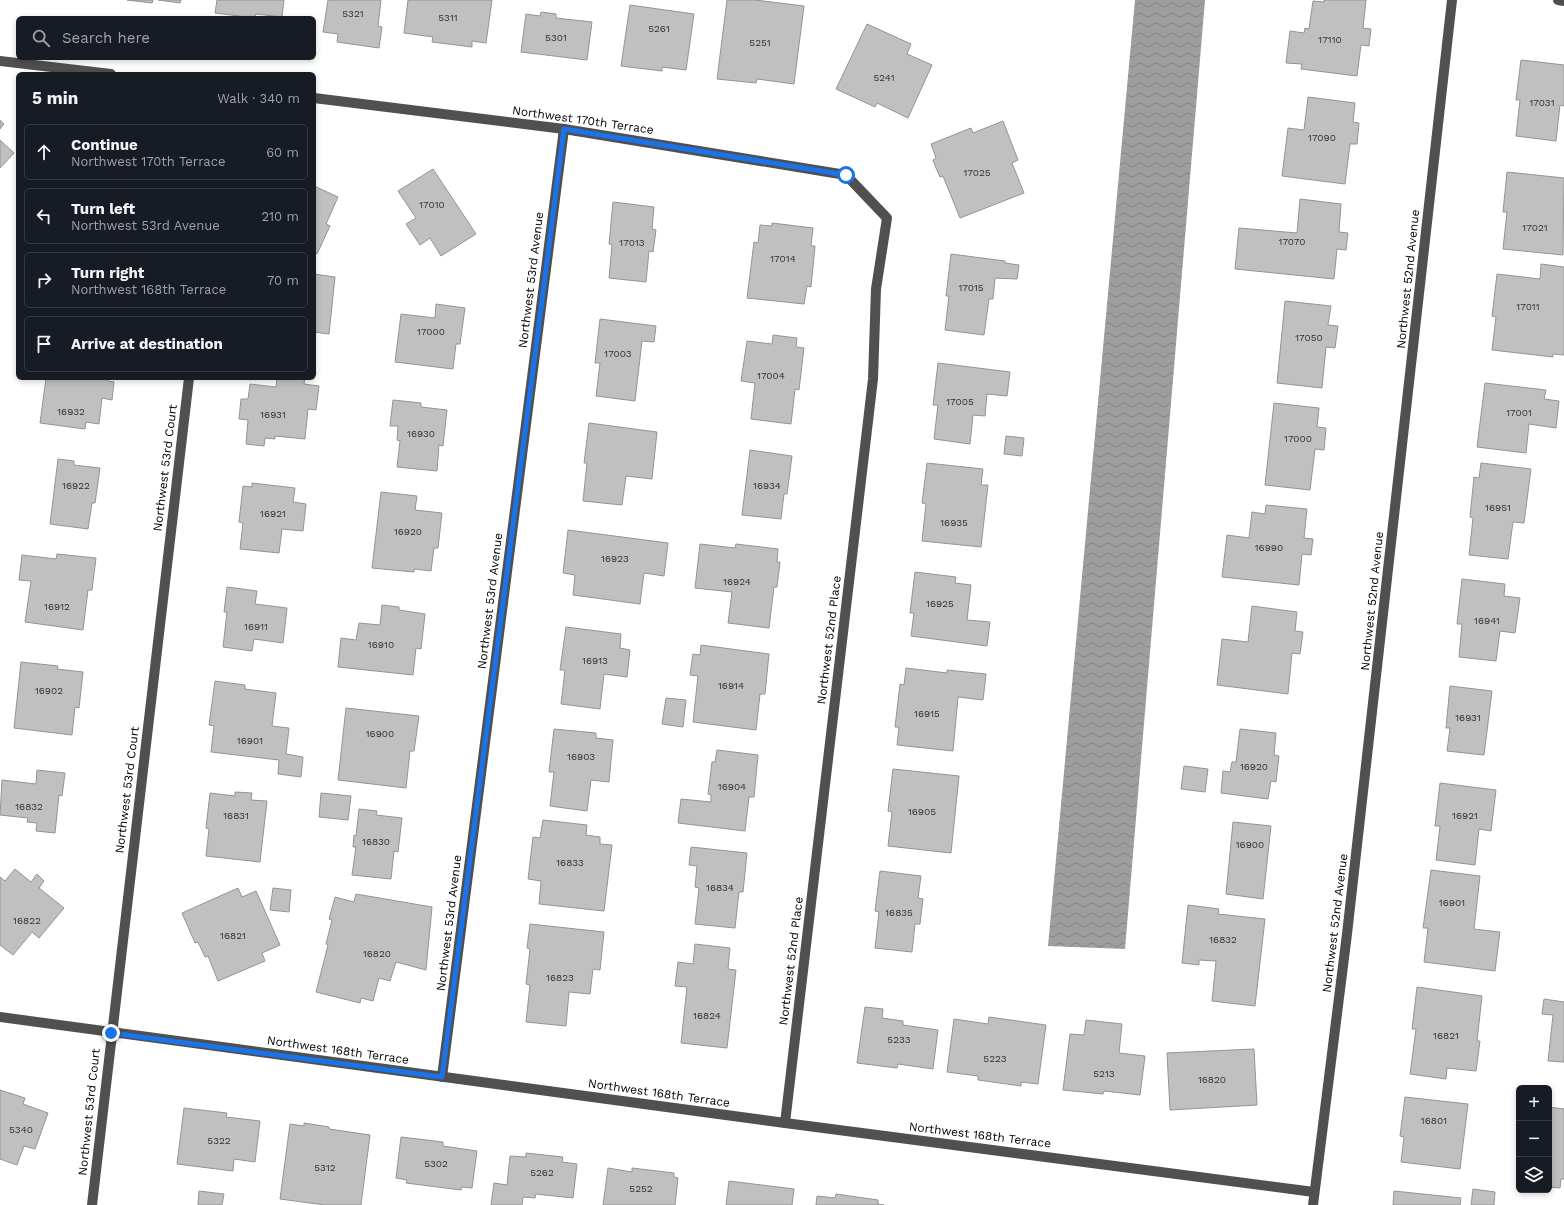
<!DOCTYPE html>
<meta charset="utf-8">
<style>
:root{--surface:#171b24;--page:#20242c;--text:#f1f3f6;--muted:#9ea1a6;--line:#363941}
body{margin:0;font-family:"Work Sans",sans-serif;background:var(--page);color:var(--text)}
.controls{position:absolute;right:12px;bottom:12px;display:grid;overflow:hidden;border-radius:6px;box-shadow:0 2px 6px #0003}
.controls button{width:36px;height:36px;display:grid;place-items:center;padding:0;border:0;border-bottom:1px solid var(--line);background:var(--surface);color:var(--text);font:20px sans-serif}
.stop{position:absolute;width:12px;height:12px;margin:-9px;border:3px solid #1a73e8;border-radius:50%;background:#fff}
.stop.end{background:#1a73e8;border-color:#fff;box-shadow:0 1px 4px #0008}
.list{margin:0;padding:0;list-style:none}
h2{display:flex;justify-content:space-between;align-items:center;height:52px;margin:0;padding:0 16px;font-size:17px}
h2 small{font-size:13px;font-weight:400;color:var(--muted)}
.list li{display:grid;grid-template-columns:26px 1fr auto;gap:12px;align-items:center;box-sizing:border-box;height:56px;margin:0 8px 8px;padding:0 8px;border:1px solid var(--line);border-radius:6px}
.list b{display:block;font-size:15px;white-space:nowrap}
.list p{margin:0;font-size:13px;white-space:nowrap;color:var(--muted)}
.list em{font-size:13px;font-style:normal;color:var(--muted)}
.icon{flex:none;width:22px;height:22px;fill:none;stroke:currentColor;stroke-width:2;stroke-linecap:round;stroke-linejoin:round}
.map{position:relative;flex:none;width:1564px;height:1205px;overflow:hidden}
.search{position:absolute;background:var(--surface);box-shadow:0 2px 6px #0003;left:16px;top:16px;width:300px;height:44px;display:flex;align-items:center;gap:10px;box-sizing:border-box;padding:0 14px;border-radius:6px;color:var(--muted);font-size:15px}
.panel{position:absolute;background:var(--surface);box-shadow:0 2px 6px #0003;left:16px;top:72px;width:300px;height:308px;border-radius:6px}
.map>svg:first-child{display:block}
.water{fill:url(#water-waves)}
.building{fill:#c0c0c0;stroke:#949494}
.lines{fill:none;stroke-linecap:round;stroke-linejoin:round}
.minor{stroke:#505050;stroke-width:10}
.route{stroke:#1a73e8;stroke-width:5}
.labels{text-anchor:middle;dominant-baseline:central;stroke-width:3;stroke-linejoin:round;paint-order:stroke}
.number-label{font-size:10px;fill:#303030}
.street-label{font-size:12px;fill:#000;stroke:#fff}
</style>
<div class="map">
<svg width="1564" height="1205" viewBox="0 0 1564 1205">
<defs>
<pattern id="water-waves" width="16" height="10" patternUnits="userSpaceOnUse"><rect width="16" height="10" fill="#9e9e9e"/><path d="M0 5q4-4 8 0t8 0" fill="none" stroke="#868686"/></pattern>
</defs>
<rect width="100%" height="100%" fill="#fff"/>
<polygon class="water" points="1135,0 1205,0 1125,949 1048,946"/>
<g class="building">
<polygon points="127,0 153,0 152,3"/>
<polygon points="158,0 181,0 180,3"/>
<polygon points="217,0 284,0 282,17 256,14 255,18 215,13"/>
<polygon points="328,0 381,0 378,26 382,27 379,48 337,42 338,34 323,32"/>
<polygon points="408,0 492,0 486,43 472,41 472,47 432,42 433,37 404,33"/>
<polygon points="727,0 755,0 804,6 794,84 757,79 756,83 717,79"/>
<polygon points="1324,0 1366,0 1363,28 1371,29 1369,46 1361,45 1357,76 1301,69 1302,64 1286,63 1290,31 1304,33 1305,28 1309,29 1313,1 1324,2"/>
<polygon points="630,5 694,14 686,70 662,67 662,71 621,66"/>
<polygon points="541,12 556,14 556,18 592,22 587,60 521,52 526,14 540,16"/>
<polygon points="867,24 911,44 907,54 932,65 908,118 877,103 875,107 836,89"/>
<polygon points="1521,60 1564,65 1564,106 1560,105 1556,141 1516,136 1520,100 1516,100"/>
<polygon points="1308,97 1355,103 1353,122 1359,123 1357,144 1350,144 1345,184 1282,176 1288,128 1304,130"/>
<polygon points="0,120 4,124 0,129"/>
<polygon points="1003,121 1018,160 1012,163 1024,193 960,218 943,176 940,177 936,168 933,160 936,158 931,144 971,128 973,133"/>
<polygon points="0,140 14,153 0,168"/>
<polygon points="433,169 476,234 441,256 430,238 420,245 406,224 416,218 398,191"/>
<polygon points="1507,172 1564,178 1563,255 1503,249 1507,212 1503,212"/>
<polygon points="314,186 338,197 326,224 330,226 317,254 314,252"/>
<polygon points="1300,199 1341,204 1339,232 1348,233 1346,250 1337,249 1334,279 1235,269 1239,228 1297,233"/>
<polygon points="613,202 654,207 652,229 656,230 653,252 649,251 646,282 609,278 612,245 609,244"/>
<polygon points="772,223 813,228 811,246 815,246 811,287 807,286 804,304 747,298 754,242 758,243 760,225 772,226"/>
<polygon points="951,254 1005,261 1005,263 1019,265 1017,279 995,278 993,299 989,299 984,335 945,330 949,296 946,296"/>
<polygon points="1541,264 1564,267 1564,355 1553,354 1553,357 1492,350 1496,317 1492,316 1497,274 1540,279"/>
<polygon points="314,274 335,277 329,334 314,332"/>
<polygon points="1285,301 1331,306 1328,325 1338,326 1335,348 1326,347 1322,388 1277,383"/>
<polygon points="436,304 465,308 460,344 456,344 453,369 395,362 401,314 435,318"/>
<polygon points="600,319 656,326 654,342 642,341 635,401 596,396 600,363 595,363"/>
<polygon points="773,335 797,338 796,347 804,348 799,390 795,389 791,424 751,419 755,383 741,381 747,341 772,344"/>
<polygon points="938,363 1010,372 1007,396 987,394 985,416 973,415 970,444 934,439 938,405 933,405"/>
<polygon points="46,378 108,378 108,381 114,382 112,400 102,398 99,424 86,422 85,429 40,423"/>
<polygon points="277,378 305,378 304,384 319,386 316,410 308,409 305,439 275,436 275,439 265,438 264,446 246,444 248,420 239,419 241,399 248,399 250,384 276,387"/>
<polygon points="1485,383 1546,390 1544,399 1559,401 1556,428 1529,424 1526,453 1477,447"/>
<polygon points="393,400 421,403 421,407 447,410 443,446 439,445 437,471 397,467 400,441 397,440 398,426 390,426"/>
<polygon points="1274,403 1319,408 1317,427 1326,428 1324,450 1315,449 1310,490 1265,485"/>
<polygon points="589,423 657,432 652,479 626,476 622,505 583,501 587,463 584,463"/>
<polygon points="1006,436 1024,438 1022,456 1004,454"/>
<polygon points="750,450 792,456 787,494 784,494 781,519 742,515"/>
<polygon points="58,459 74,461 74,465 100,468 95,503 92,503 88,529 50,524"/>
<polygon points="927,463 983,469 981,485 988,485 981,547 922,541 926,504 922,503"/>
<polygon points="1481,463 1531,469 1524,523 1513,522 1508,559 1469,555 1473,518 1470,517 1474,477 1479,478"/>
<polygon points="252,483 295,488 293,502 306,504 303,531 282,529 279,553 240,549 243,523 239,522 243,486 252,487"/>
<polygon points="381,492 417,496 415,510 442,513 438,548 434,548 431,571 414,569 414,572 372,568"/>
<polygon points="1266,505 1307,509 1304,538 1313,539 1311,555 1302,554 1299,585 1222,577 1227,535 1249,538 1252,512 1265,514"/>
<polygon points="568,530 668,543 664,576 644,573 640,604 573,595 575,575 563,573"/>
<polygon points="700,544 735,548 736,544 778,549 777,562 780,562 777,587 774,587 769,628 728,623 732,592 695,588"/>
<polygon points="57,554 96,558 92,590 88,590 83,630 25,622 31,581 19,580 22,555 56,559"/>
<polygon points="915,572 956,577 955,583 971,585 967,620 990,622 987,646 911,636 914,613 910,613"/>
<polygon points="1462,579 1505,584 1504,596 1520,598 1515,633 1500,631 1496,661 1459,657 1462,624 1457,624"/>
<polygon points="227,587 257,591 255,604 287,608 283,643 254,639 252,651 223,647 227,612 224,612"/>
<polygon points="382,605 399,607 399,610 425,614 421,649 416,648 413,675 338,667 341,638 356,640 359,623 380,625"/>
<polygon points="1252,606 1297,612 1295,631 1303,632 1300,654 1292,653 1288,694 1217,685 1222,639 1248,642"/>
<polygon points="566,627 621,634 620,648 630,650 627,677 604,674 600,709 561,704 565,670 560,670"/>
<polygon points="701,645 769,654 765,694 760,694 756,730 693,722 698,676 690,675 693,654 700,655"/>
<polygon points="21,662 58,666 57,669 83,672 79,708 75,707 72,735 14,728"/>
<polygon points="906,668 947,673 947,670 986,674 983,700 958,697 953,751 897,745 899,727 895,727 900,684 904,685"/>
<polygon points="215,681 245,685 245,689 276,693 272,726 289,728 286,754 303,757 301,777 278,774 279,760 211,752 214,726 209,725"/>
<polygon points="1450,686 1492,691 1484,755 1447,751 1450,728 1446,728"/>
<polygon points="666,698 686,700 683,727 662,724"/>
<polygon points="346,708 419,716 414,751 410,751 406,788 338,780"/>
<polygon points="554,729 596,733 596,738 613,740 609,782 591,780 587,811 550,806 554,772 549,772"/>
<polygon points="1240,729 1276,733 1274,755 1279,756 1276,782 1271,781 1268,799 1221,793 1223,771 1230,772 1232,762 1236,762"/>
<polygon points="717,750 758,755 754,797 749,797 745,831 678,823 681,799 711,802 711,795 708,794 712,762 715,762"/>
<polygon points="1184,766 1208,769 1205,792 1181,789"/>
<polygon points="893,769 959,776 951,853 888,846 892,812 888,811"/>
<polygon points="37,770 65,773 62,796 59,795 55,833 36,831 37,823 27,822 28,818 0,815 2,780 36,784"/>
<polygon points="1440,783 1496,790 1491,831 1479,829 1475,865 1436,860 1440,826 1435,826"/>
<polygon points="235,792 252,793 251,800 267,801 260,862 206,856 209,829 206,828 210,793 235,796"/>
<polygon points="321,793 351,796 348,820 319,817"/>
<polygon points="359,809 377,811 376,815 402,818 398,852 394,851 391,879 352,875 356,847 353,847 354,835 356,836"/>
<polygon points="543,820 587,825 586,835 600,837 600,844 612,845 604,911 539,904 541,881 528,879 533,837 540,838"/>
<polygon points="1233,822 1271,826 1263,899 1226,894"/>
<polygon points="691,847 747,853 743,892 739,892 735,928 695,924 699,888 695,887 697,866 689,865"/>
<polygon points="15,869 31,882 37,874 44,881 39,888 64,908 39,938 32,932 13,955 0,945 0,877 5,881"/>
<polygon points="1431,870 1480,876 1474,929 1500,932 1495,971 1424,962 1428,928 1423,928"/>
<polygon points="880,871 921,876 918,898 923,899 920,924 915,924 912,952 875,948 879,912 875,911"/>
<polygon points="238,888 242,897 256,891 280,945 262,953 265,961 218,981 208,956 205,957 198,942 195,943 182,913"/>
<polygon points="273,888 291,890 289,912 270,910"/>
<polygon points="356,894 432,907 426,970 396,962 390,981 379,978 373,1001 361,998 360,1003 316,992 328,945 326,944 332,920 329,919 335,897 354,902"/>
<polygon points="1188,905 1219,909 1218,914 1265,919 1255,1006 1212,1001 1216,961 1199,960 1199,965 1182,963"/>
<polygon points="530,924 604,932 600,970 593,969 590,994 569,992 566,1026 526,1022 530,985 526,984 530,949 527,948"/>
<polygon points="695,944 730,948 728,969 736,970 727,1048 681,1043 687,987 675,986 678,962 693,964"/>
<polygon points="1417,987 1482,996 1477,1041 1480,1041 1476,1071 1447,1068 1446,1079 1410,1074 1416,1029 1412,1029"/>
<polygon points="1544,999 1564,1002 1564,1062 1548,1061 1553,1015 1542,1014"/>
<polygon points="865,1007 883,1009 882,1018 903,1021 903,1025 938,1030 933,1069 898,1064 897,1068 857,1063"/>
<polygon points="989,1017 1046,1025 1038,1084 1021,1082 1021,1086 978,1080 978,1076 947,1072 954,1019 988,1024"/>
<polygon points="1086,1020 1122,1024 1119,1053 1145,1056 1140,1095 1104,1091 1103,1094 1063,1090 1070,1034 1084,1035"/>
<polygon points="1254,1049 1257,1105 1170,1110 1167,1053"/>
<polygon points="0,1090 25,1098 23,1104 48,1113 35,1149 24,1146 17,1165 0,1159"/>
<polygon points="1405,1097 1468,1104 1460,1169 1401,1162 1404,1137 1400,1136"/>
<polygon points="1549,1107 1564,1109 1564,1179 1561,1179 1560,1188 1549,1187"/>
<polygon points="184,1108 227,1113 226,1117 260,1121 255,1162 234,1159 233,1171 177,1164"/>
<polygon points="304,1123 329,1127 329,1129 370,1135 361,1205 325,1205 280,1199 290,1124 304,1126"/>
<polygon points="401,1137 443,1142 443,1146 477,1151 472,1188 462,1187 461,1190 406,1183 407,1180 396,1178"/>
<polygon points="526,1153 563,1157 562,1162 577,1164 573,1198 536,1194 535,1198 523,1197 522,1205 491,1205 494,1183 507,1185 510,1156 526,1157"/>
<polygon points="608,1168 632,1172 632,1168 674,1173 674,1177 678,1178 675,1205 603,1205"/>
<polygon points="729,1181 794,1189 792,1205 726,1205"/>
<polygon points="1473,1189 1495,1192 1494,1205 1471,1205"/>
<polygon points="199,1191 224,1194 222,1205 198,1205"/>
<polygon points="1394,1191 1461,1198 1460,1205 1393,1205"/>
<polygon points="836,1194 878,1200 878,1204 884,1205 816,1205 817,1196 835,1198"/>
</g>
<g class="lines">
<g class="minor">
<polyline points="1558,0 1564,1"/>
<polyline points="0,61 111,74"/>
<polyline points="314,98 564,129 846,175 887,218 876,289 873,379 785,1123"/>
<polyline points="0,1017 785,1123 1314,1192"/>
<polyline points="442,1077 564,129"/>
<polyline points="92,1205 189,378"/>
<polyline points="1313,1205 1347,934 1452,0"/>
</g>
</g>
<g class="lines">
<polyline class="route" points="111,1033 442,1077 564,129 846,175"/>
</g>
<g class="labels">
<g class="number-label">
<text x="353" y="13">5321</text>
<text x="448" y="17">5311</text>
<text x="659" y="28">5261</text>
<text x="556" y="37">5301</text>
<text x="1330" y="39">17110</text>
<text x="760" y="42">5251</text>
<text x="884" y="77">5241</text>
<text x="1542" y="102">17031</text>
<text x="1322" y="137">17090</text>
<text x="977" y="172">17025</text>
<text x="432" y="204">17010</text>
<text x="1535" y="227">17021</text>
<text x="1292" y="241">17070</text>
<text x="632" y="242">17013</text>
<text x="783" y="258">17014</text>
<text x="971" y="287">17015</text>
<text x="1528" y="306">17011</text>
<text x="431" y="331">17000</text>
<text x="1309" y="337">17050</text>
<text x="618" y="353">17003</text>
<text x="771" y="375">17004</text>
<text x="960" y="401">17005</text>
<text x="71" y="411">16932</text>
<text x="1519" y="412">17001</text>
<text x="273" y="414">16931</text>
<text x="421" y="433">16930</text>
<text x="1298" y="438">17000</text>
<text x="76" y="485">16922</text>
<text x="767" y="485">16934</text>
<text x="1498" y="507">16951</text>
<text x="273" y="513">16921</text>
<text x="954" y="522">16935</text>
<text x="408" y="531">16920</text>
<text x="1269" y="547">16990</text>
<text x="615" y="558">16923</text>
<text x="737" y="581">16924</text>
<text x="940" y="603">16925</text>
<text x="57" y="606">16912</text>
<text x="1487" y="620">16941</text>
<text x="256" y="626">16911</text>
<text x="381" y="644">16910</text>
<text x="595" y="660">16913</text>
<text x="731" y="685">16914</text>
<text x="49" y="690">16902</text>
<text x="927" y="713">16915</text>
<text x="1468" y="717">16931</text>
<text x="380" y="733">16900</text>
<text x="250" y="740">16901</text>
<text x="581" y="756">16903</text>
<text x="1254" y="766">16920</text>
<text x="732" y="786">16904</text>
<text x="29" y="806">16832</text>
<text x="922" y="811">16905</text>
<text x="236" y="815">16831</text>
<text x="1465" y="815">16921</text>
<text x="376" y="841">16830</text>
<text x="1250" y="844">16900</text>
<text x="570" y="862">16833</text>
<text x="720" y="887">16834</text>
<text x="1452" y="902">16901</text>
<text x="899" y="912">16835</text>
<text x="27" y="920">16822</text>
<text x="233" y="935">16821</text>
<text x="1223" y="939">16832</text>
<text x="377" y="953">16820</text>
<text x="560" y="977">16823</text>
<text x="707" y="1015">16824</text>
<text x="1446" y="1035">16821</text>
<text x="899" y="1039">5233</text>
<text x="995" y="1058">5223</text>
<text x="1104" y="1073">5213</text>
<text x="1212" y="1079">16820</text>
<text x="1434" y="1120">16801</text>
<text x="21" y="1129">5340</text>
<text x="219" y="1140">5322</text>
<text x="436" y="1163">5302</text>
<text x="325" y="1167">5312</text>
<text x="542" y="1172">5262</text>
<text x="641" y="1188">5252</text>
</g>
<g class="street-label">
<text transform="translate(583 120) rotate(8)">Northwest 170th Terrace</text>
<text transform="translate(1408 279) rotate(-84)">Northwest 52nd Avenue</text>
<text transform="translate(531 280) rotate(-83)">Northwest 53rd Avenue</text>
<text transform="translate(165 468) rotate(-83)">Northwest 53rd Court</text>
<text transform="translate(490 601) rotate(-83)">Northwest 53rd Avenue</text>
<text transform="translate(1372 601) rotate(-84)">Northwest 52nd Avenue</text>
<text transform="translate(829 640) rotate(-83)">Northwest 52nd Place</text>
<text transform="translate(127 790) rotate(-83)">Northwest 53rd Court</text>
<text transform="translate(449 923) rotate(-83)">Northwest 53rd Avenue</text>
<text transform="translate(1335 923) rotate(-83)">Northwest 52nd Avenue</text>
<text transform="translate(791 961) rotate(-83)">Northwest 52nd Place</text>
<text transform="translate(338 1050) rotate(8)">Northwest 168th Terrace</text>
<text transform="translate(659 1093) rotate(8)">Northwest 168th Terrace</text>
<text transform="translate(89 1112) rotate(-84)">Northwest 53rd Court</text>
<text transform="translate(980 1135) rotate(7)">Northwest 168th Terrace</text>
</g>
</g>
</svg>
<div class="controls">
<button>+</button>
<button>−</button>
<button><svg class="icon" aria-label="layers" viewBox="0 0 24 24"><path d="M12 4l9 5-9 5-9-5zM3 14l9 5 9-5"/></svg></button>
</div>
<div class="stop" style="left:846px;top:175px"></div>
<div class="stop end" style="left:111px;top:1033px"></div>
<div class="search"><svg class="icon" aria-label="search" viewBox="0 0 24 24"><circle cx="10" cy="10" r="6"/><path d="M15 15l6 6"/></svg>Search here</div>
<section class="panel">
<h2>5 min<small>Walk · 340 m</small></h2>
<ul class="list">
<li><svg class="icon" aria-label="ahead" viewBox="0 0 24 24"><path d="M12 20V5M6 11l6-6 6 6"/></svg><div><b>Continue</b><p>Northwest 170th Terrace</p></div><em>60 m</em></li>
<li><svg class="icon" aria-label="left" viewBox="0 0 24 24"><path d="M17 20v-9H6M10 6l-5 5 5 5"/></svg><div><b>Turn left</b><p>Northwest 53rd Avenue</p></div><em>210 m</em></li>
<li><svg class="icon" aria-label="right" viewBox="0 0 24 24"><path d="M7 20v-9h11M14 6l5 5-5 5"/></svg><div><b>Turn right</b><p>Northwest 168th Terrace</p></div><em>70 m</em></li>
<li><svg class="icon" aria-label="arrive" viewBox="0 0 24 24"><path d="M6 21V4h12l-3 4 3 4H6"/></svg><div><b>Arrive at destination</b></div></li>
</ul>
</section>
</div>
